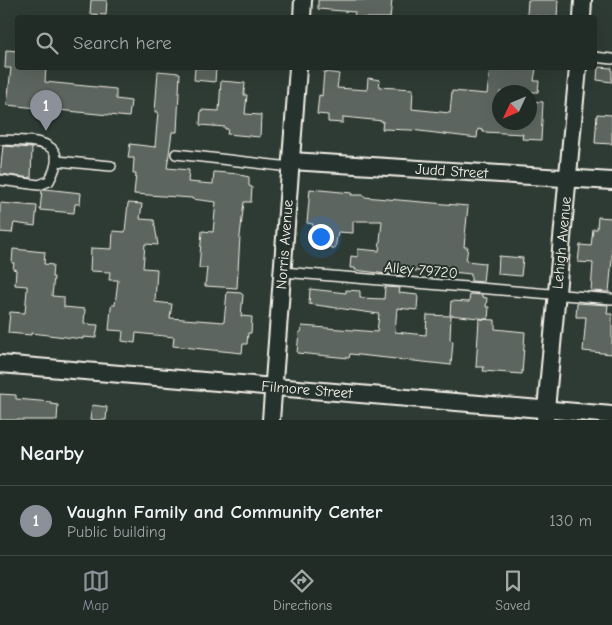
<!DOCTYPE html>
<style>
:root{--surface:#222c27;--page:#2a342f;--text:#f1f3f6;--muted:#a2a7a7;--line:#3f4844;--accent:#8c9099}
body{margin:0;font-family:"Comic Neue",sans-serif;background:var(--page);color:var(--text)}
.compass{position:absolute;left:492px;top:85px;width:45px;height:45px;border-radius:50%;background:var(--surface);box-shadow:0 5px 20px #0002;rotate:226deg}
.you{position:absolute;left:320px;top:236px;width:18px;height:18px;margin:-12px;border:4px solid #fff;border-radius:50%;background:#1a73e8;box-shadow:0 0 0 8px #1a73e833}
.badge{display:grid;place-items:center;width:32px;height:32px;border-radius:50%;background:var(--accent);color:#fff;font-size:16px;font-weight:700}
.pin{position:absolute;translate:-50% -41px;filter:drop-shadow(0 1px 2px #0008)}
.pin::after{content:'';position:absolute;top:26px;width:18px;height:15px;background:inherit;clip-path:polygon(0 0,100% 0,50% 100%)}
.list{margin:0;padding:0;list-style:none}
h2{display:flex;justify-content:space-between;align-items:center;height:65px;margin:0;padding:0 20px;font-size:21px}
h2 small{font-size:16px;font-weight:400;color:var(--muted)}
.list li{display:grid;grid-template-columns:32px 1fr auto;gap:15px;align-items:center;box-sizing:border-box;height:70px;padding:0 20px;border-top:1px solid var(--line)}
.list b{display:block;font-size:19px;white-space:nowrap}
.list p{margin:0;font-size:16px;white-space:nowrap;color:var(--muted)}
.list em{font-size:16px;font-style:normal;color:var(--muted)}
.icon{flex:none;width:28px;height:28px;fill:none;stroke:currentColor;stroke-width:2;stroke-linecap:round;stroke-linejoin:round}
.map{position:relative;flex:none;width:612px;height:420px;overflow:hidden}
.search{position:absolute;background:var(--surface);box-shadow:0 5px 20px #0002;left:15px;right:15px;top:15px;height:55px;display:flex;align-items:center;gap:12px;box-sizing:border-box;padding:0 18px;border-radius:5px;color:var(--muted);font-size:19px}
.sheet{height:135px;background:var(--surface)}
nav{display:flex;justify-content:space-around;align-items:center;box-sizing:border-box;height:70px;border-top:1px solid var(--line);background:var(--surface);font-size:14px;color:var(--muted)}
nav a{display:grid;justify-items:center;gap:2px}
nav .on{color:var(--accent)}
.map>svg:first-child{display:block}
.building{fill:#5c655e;stroke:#f4f1e8}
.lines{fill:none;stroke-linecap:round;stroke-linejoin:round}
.service-casing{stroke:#f4f1e8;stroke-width:12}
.minor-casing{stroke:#f4f1e8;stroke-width:20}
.service{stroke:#26332d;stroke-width:9}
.minor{stroke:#26332d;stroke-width:16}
.labels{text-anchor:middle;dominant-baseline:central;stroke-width:4;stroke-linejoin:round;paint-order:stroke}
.street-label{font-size:15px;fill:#f4f1e8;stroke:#26332d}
</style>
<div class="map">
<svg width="612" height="420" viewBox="0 0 612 420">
<rect width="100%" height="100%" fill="#2e3b34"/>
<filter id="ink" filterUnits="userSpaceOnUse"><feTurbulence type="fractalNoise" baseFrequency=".02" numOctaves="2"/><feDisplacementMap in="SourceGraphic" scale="10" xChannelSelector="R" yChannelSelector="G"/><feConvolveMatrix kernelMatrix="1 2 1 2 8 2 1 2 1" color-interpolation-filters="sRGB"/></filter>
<g filter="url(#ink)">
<g class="building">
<polygon points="91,0 107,0 106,15 90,14"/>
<polygon points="318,0 392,0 390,18 354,18 355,12 318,9"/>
<polygon points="528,0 558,0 557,18 527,15"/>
<polygon points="6,50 18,51 18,68 46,68 45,82 116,89 116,99 131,101 129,117 7,105 11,68 5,68"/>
<polygon points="598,67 612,68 612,82 597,80"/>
<polygon points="195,68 216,68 215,82 194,80"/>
<polygon points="490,68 536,68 534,81 539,81 538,92 500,92 498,122 530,122 530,101 543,102 541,140 522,139 523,134 483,132 483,130 478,129 477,138 411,130 382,129 383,121 343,117 343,123 328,122 328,115 317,114 319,95 322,96 324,72 339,74 337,88 367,90 368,78 380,80 379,87 413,89 412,109 450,113 452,91 487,94"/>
<polygon points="158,71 180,73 177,132 172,132 167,168 189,170 188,182 213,184 214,172 240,174 240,175 249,177 249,186 252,187 251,202 244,202 240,236 237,288 205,286 207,268 199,268 202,231 213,232 216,202 192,199 192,198 134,194 136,174 133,174 134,158 128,158 130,144 155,147 158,112 155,112"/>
<polygon points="221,81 245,83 244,95 247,95 245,114 261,115 260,137 227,134 228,129 225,129 225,127 200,125 201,110 219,111"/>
<polygon points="597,114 612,115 612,144 595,143"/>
<polygon points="3,146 32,148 31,178 0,174"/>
<polygon points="45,189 81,193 80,204 75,204 74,213 40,210 42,190"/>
<polygon points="310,189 352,193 351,195 364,195 364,197 468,206 464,247 468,247 466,261 485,263 483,282 471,281 471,274 433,270 433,272 403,270 402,276 355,270 355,268 350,268 351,256 358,257 358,249 379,251 382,221 353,221 353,233 338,232 335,249 312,240 313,224 307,223"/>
<polygon points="0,203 37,206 35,226 14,223 12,233 0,232"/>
<polygon points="128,203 142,204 140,219 154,220 158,245 145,244 143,268 157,269 155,302 172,304 170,318 224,322 227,292 241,293 243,295 241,316 252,317 251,333 248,333 247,344 243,344 242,353 173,346 174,337 136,333 135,343 122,341 123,331 109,330 111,308 112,305 115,305 118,280 109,280 110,272 90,271 91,248 112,249 113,231 125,232"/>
<polygon points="598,217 612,218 612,259 609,292 591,291 593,263 578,262 580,245 591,246 593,229 597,229"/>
<polygon points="13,249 45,252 44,264 53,265 52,277 54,277 52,296 64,297 64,307 85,309 84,324 98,325 96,338 83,337 83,339 31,333 31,335 8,333 10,312 25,313 27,290 27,286 15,285 16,270 13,269 14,263 12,263"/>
<polygon points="499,256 523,258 521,276 498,274"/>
<polygon points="385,287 400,288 399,293 418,295 417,310 397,308 395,332 426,335 427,315 451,316 450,340 453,341 451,365 350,354 349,358 297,353 299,332 301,332 302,326 377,332 379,314 309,304 310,289 346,293 346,290 360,291 360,298 384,299"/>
<polygon points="470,294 482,295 482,297 487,298 486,307 489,307 488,319 450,315 451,301 469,302"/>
<polygon points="577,303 608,305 607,314 612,314 612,354 583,351 586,317 576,317"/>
<polygon points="479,319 495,320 495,329 525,332 522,374 483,371 484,367 476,367"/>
<polygon points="0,394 16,395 16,399 51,402 51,404 58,405 57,420 0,420"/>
<polygon points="92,405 107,407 106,420 90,420"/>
</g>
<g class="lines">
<g class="service-casing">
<g id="service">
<polyline points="594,57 612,59"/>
<path d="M0,140c29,1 74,-3 49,41l-10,4 -39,-5"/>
<polyline points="176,154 290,167"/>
<polyline points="57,161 111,166"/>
<polyline points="283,272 612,299"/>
</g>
</g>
<g class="minor-casing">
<g id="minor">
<polyline points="302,18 303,0"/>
<polyline points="582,18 583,0"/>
<path id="s1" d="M291,161l321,20"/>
<path id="s2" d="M0,364l612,51"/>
<path id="s3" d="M271,420l27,-352"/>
<path id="s4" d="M545,420l33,-352"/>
</g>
</g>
<use href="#service" class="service"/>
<use href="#minor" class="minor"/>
</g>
</g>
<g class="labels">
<g class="street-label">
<text stroke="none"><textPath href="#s1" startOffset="161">Judd Street</textPath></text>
<text stroke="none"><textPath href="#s3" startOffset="176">Norris Avenue</textPath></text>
<text stroke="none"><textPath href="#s4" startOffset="178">Lehigh Avenue</textPath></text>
<text transform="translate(421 270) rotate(5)">Alley 79720</text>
<text stroke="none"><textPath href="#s2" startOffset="308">Filmore Street</textPath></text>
</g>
</g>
</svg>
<svg class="compass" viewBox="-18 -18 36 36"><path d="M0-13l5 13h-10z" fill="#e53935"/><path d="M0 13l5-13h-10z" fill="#a2a7a7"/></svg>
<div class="you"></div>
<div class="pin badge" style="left:46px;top:131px">1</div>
<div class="search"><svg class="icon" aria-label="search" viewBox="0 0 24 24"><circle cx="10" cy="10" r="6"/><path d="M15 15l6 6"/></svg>Search here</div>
</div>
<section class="sheet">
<h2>Nearby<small></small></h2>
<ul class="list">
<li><span class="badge">1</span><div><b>Vaughn Family and Community Center</b><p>Public building</p></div><em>130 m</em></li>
</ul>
</section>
<nav>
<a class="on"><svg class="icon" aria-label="map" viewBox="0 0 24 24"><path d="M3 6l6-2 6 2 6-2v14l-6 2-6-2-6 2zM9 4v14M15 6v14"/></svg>Map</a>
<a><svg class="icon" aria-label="directions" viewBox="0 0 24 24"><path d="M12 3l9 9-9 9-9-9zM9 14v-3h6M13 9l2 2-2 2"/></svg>Directions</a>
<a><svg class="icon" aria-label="saved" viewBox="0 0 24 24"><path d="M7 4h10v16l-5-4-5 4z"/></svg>Saved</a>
</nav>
